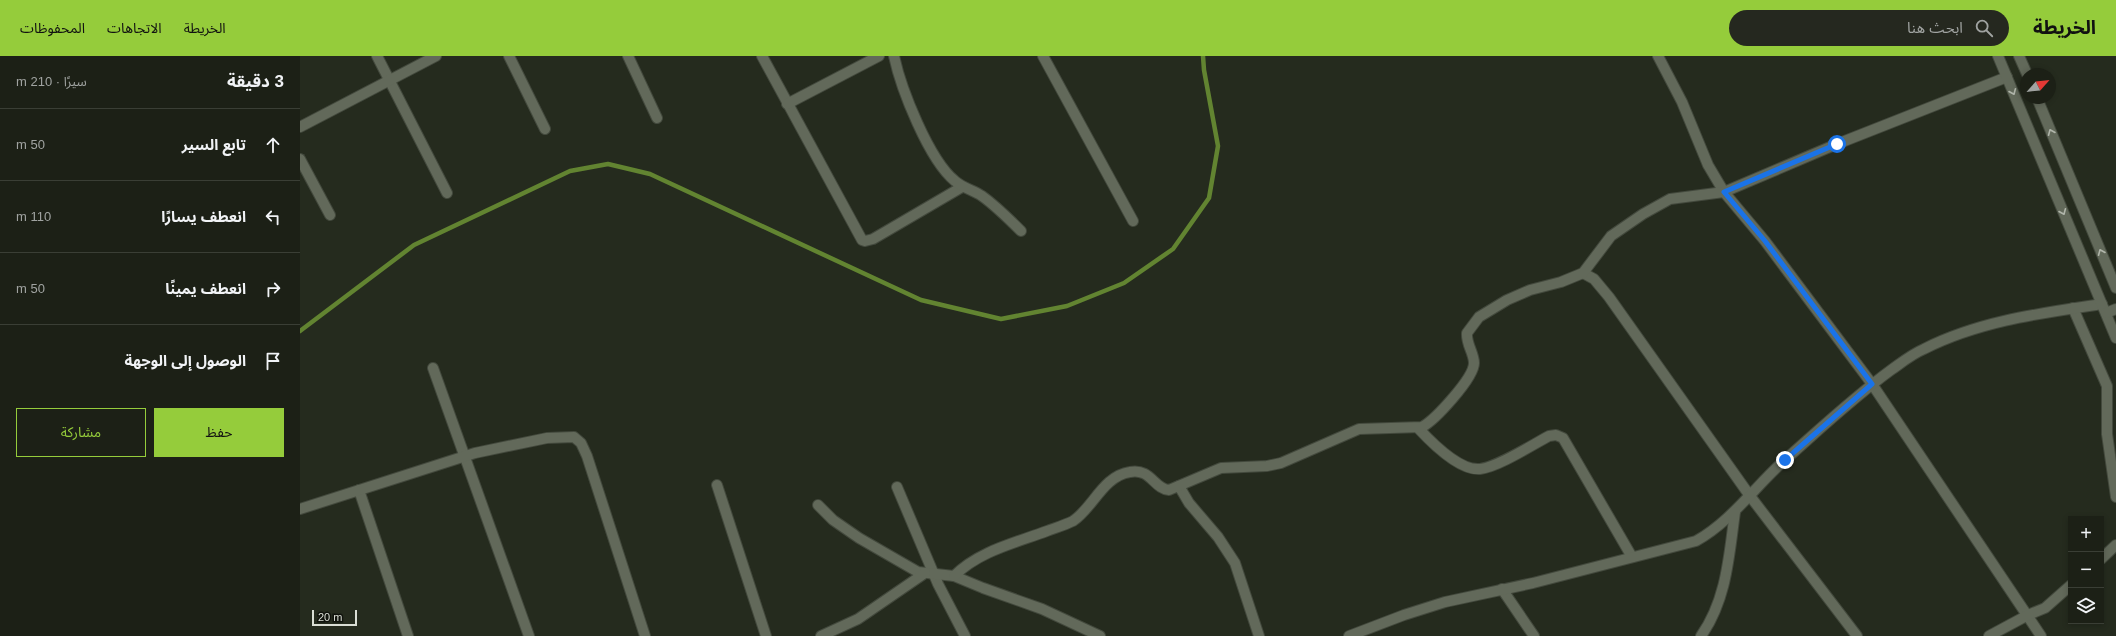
<!DOCTYPE html>
<html lang="ar">
<meta charset="utf-8">
<style>
:root{--surface:#1c2016;--page:#25281f;--text:#f1f3f6;--muted:#a0a3a1;--line:#3a3e35;--accent:#95cc3b}
body{margin:0;font-family:Arial,"Noto Sans Arabic",sans-serif;background:var(--page);color:var(--text);direction:rtl}
.controls{position:absolute;right:12px;bottom:12px;display:grid;overflow:hidden;border-radius:0px;box-shadow:0 2px 6px #0003}
.controls button{width:36px;height:36px;display:grid;place-items:center;padding:0;border:0;border-bottom:1px solid var(--line);background:var(--surface);color:var(--text);font:20px sans-serif}
.compass{position:absolute;left:1720px;top:12px;width:36px;height:36px;border-radius:50%;background:var(--surface);box-shadow:0 2px 6px #0003;rotate:63deg}
.scale{position:absolute;left:12px;bottom:10px;width:45px;box-sizing:border-box;padding-left:4px;border:2px solid #daded5;border-top:0;font-size:11px;line-height:14px;white-space:nowrap;color:#daded5;-webkit-text-stroke:3px #10130d;paint-order:stroke}
.stop{position:absolute;width:12px;height:12px;margin:-9px;border:3px solid #1a73e8;border-radius:50%;background:#fff}
.stop.end{background:#1a73e8;border-color:#fff;box-shadow:0 1px 4px #0008}
.list{margin:0;padding:0;list-style:none}
h2{display:flex;justify-content:space-between;align-items:center;height:52px;margin:0;padding:0 16px;font-size:17px}
h2 small{font-size:13px;font-weight:400;color:var(--muted)}
.list li{display:grid;grid-template-columns:26px 1fr auto;gap:12px;align-items:center;box-sizing:border-box;height:72px;padding:0 16px;border-top:1px solid var(--line)}
.list b{display:block;font-size:15px;white-space:nowrap}
.list em{font-size:13px;font-style:normal;color:var(--muted)}
.actions{display:flex;gap:8px;padding:12px 16px}
.actions a{flex:1;padding:9px 0;border:1px solid var(--accent);border-radius:0px;text-align:center;font-size:14px;color:var(--accent)}
.actions .main{background:var(--accent);color:#111}
.icon{flex:none;width:22px;height:22px;fill:none;stroke:currentColor;stroke-width:2;stroke-linecap:round;stroke-linejoin:round}
.map{position:relative;flex:none;width:1816px;height:580px;overflow:hidden;direction:ltr}
header{display:flex;align-items:center;gap:24px;box-sizing:border-box;height:56px;padding:0 20px;background:var(--accent);color:#111}
header strong{font-size:19px}
nav{display:flex;gap:22px;margin-inline-start:auto;font-size:14px}
.search{width:280px;height:36px;background:var(--page);display:flex;align-items:center;gap:10px;box-sizing:border-box;padding:0 14px;border-radius:22px;color:var(--muted);font-size:15px}
main{display:flex}
aside{flex:1;background:var(--surface)}
.map>svg:first-child{display:block}
.lines{fill:none;stroke-linecap:round;stroke-linejoin:round}
.stream{stroke:#628431;stroke-width:4.5}
.street-casing{stroke:#43493d;stroke-width:12}
.secondary-casing{stroke:#43493d;stroke-width:12}
.street{stroke:#62695a;stroke-width:10}
.secondary{stroke:#62695a;stroke-width:10}
.oneway{stroke:#b0b5aa}
.route{stroke:#1a73e8;stroke-width:5}
</style>
<header>
<strong>الخريطة</strong>
<div class="search"><svg class="icon" aria-label="search" viewBox="0 0 24 24"><circle cx="10" cy="10" r="6"/><path d="M15 15l6 6"/></svg>ابحث هنا</div>
<nav><a>الخريطة</a><a>الاتجاهات</a><a>المحفوظات</a></nav>
</header>
<main>
<div class="map">
<svg width="1816" height="580" viewBox="0 0 1816 580">
<rect width="100%" height="100%" fill="#252b1e"/>
<g class="lines">
<polyline class="stream" points="0,275 114,189 270,115 308,108 350,118 621,244 701,263 767,250 824,227 873,193 909,142 918,90 904,14 903,0"/>
<g class="street-casing">
<g id="street">
<polyline points="77,0 147,137"/>
<polyline points="209,0 245,73"/>
<polyline points="328,0 357,62"/>
<polyline points="462,0 562,184 565,185 573,183 662,131"/>
<path d="M594,0c7,33 35,104 61,125 8,7 18,9 27,15 14,10 27,23 39,35"/>
<polyline points="743,0 833,165"/>
<polyline points="1358,0 1382,46 1408,109 1424,136 1465,185 1572,328 1741,580"/>
<polyline points="487,48 579,0"/>
<polyline points="0,71 136,0"/>
<polyline points="0,103 30,159"/>
<polyline points="1283,217 1294,223 1309,241 1450,440 1557,580"/>
<polyline points="1773,252 1807,330 1807,378 1816,441"/>
<polyline points="133,312 229,580"/>
<path d="M1118,372c13,14 41,43 62,41 18,-2 52,-24 69,-33l7,-1 7,3 69,119"/>
<polyline points="417,429 466,580"/>
<polyline points="879,430 889,447 918,481 935,507 959,580"/>
<polyline points="597,431 638,528 665,580"/>
<polyline points="59,434 108,580"/>
<polyline points="518,449 533,464 559,482 618,516 654,520 683,532 742,553 800,580"/>
<polyline points="0,453 175,397 247,382 274,381 281,387 287,400 345,580"/>
<polyline points="1801,503 1816,489"/>
<path d="M654,520c25,-25 61,-33 93,-45 8,-3 18,-6 26,-10 20,-13 30,-45 57,-49 21,-4 24,17 39,18l52,-22 46,-2 14,-3 78,-34 63,-2c13,-7 52,-49 52,-64 0,-10 -8,-19 -7,-30l12,-16 28,-17 23,-10 31,-8 22,-9 28,-37 32,-22 27,-15 54,-7 113,-48 170,-67"/>
<polyline points="1202,533 1234,580"/>
<polyline points="521,580 558,563 625,517"/>
<path d="M1049,580l55,-21 41,-13 88,-19 163,-42c36,-20 60,-56 91,-83 34,-30 67,-61 104,-88 10,-7 21,-16 33,-21 55,-28 118,-36 178,-45"/>
<path d="M1401,580c26,-37 28,-81 34,-124"/>
<polyline points="1689,580 1728,559 1745,552 1771,529"/>
</g>
</g>
<g class="secondary-casing">
<g id="secondary">
<polyline points="1698,0 1816,282"/>
<polyline points="1719,0 1727,18"/>
<polyline points="1737,42 1816,232"/>
<polyline points="1806,257 1816,253"/>
</g>
</g>
<use href="#street" class="street"/>
<use href="#secondary" class="secondary"/>
</g>
<defs><path id="oneway-chevron" d="M-2-3.5L2.5 0L-2 3.5" fill="none" stroke-width="1.6" stroke-linecap="round" stroke-linejoin="round"/></defs>
<g class="oneway">
<use href="#oneway-chevron" transform="translate(1713 36) rotate(67)"/>
<use href="#oneway-chevron" transform="translate(1751 76) rotate(-113)"/>
<use href="#oneway-chevron" transform="translate(1763 156) rotate(67)"/>
<use href="#oneway-chevron" transform="translate(1801 196) rotate(-113)"/>
</g>
<g class="lines">
<polyline class="route" points="1485,404 1572,328 1465,185 1424,136 1537,88"/>
</g>
</svg>
<div class="controls">
<button>+</button>
<button>−</button>
<button><svg class="icon" aria-label="layers" viewBox="0 0 24 24"><path d="M12 4l9 5-9 5-9-5zM3 14l9 5 9-5"/></svg></button>
</div>
<svg class="compass" viewBox="-18 -18 36 36"><path d="M0-13l5 13h-10z" fill="#e53935"/><path d="M0 13l5-13h-10z" fill="#a0a3a1"/></svg>
<div class="scale">20 m</div>
<div class="stop" style="left:1537px;top:88px"></div>
<div class="stop end" style="left:1485px;top:404px"></div>
</div>
<aside>
<h2>3 دقيقة<small>سيرًا · 210 m</small></h2>
<ul class="list">
<li><svg class="icon" aria-label="ahead" viewBox="0 0 24 24"><path d="M12 20V5M6 11l6-6 6 6"/></svg><div><b>تابع السير</b></div><em>50 m</em></li>
<li><svg class="icon" aria-label="left" viewBox="0 0 24 24"><path d="M17 20v-9H6M10 6l-5 5 5 5"/></svg><div><b>انعطف يسارًا</b></div><em>110 m</em></li>
<li><svg class="icon" aria-label="right" viewBox="0 0 24 24"><path d="M7 20v-9h11M14 6l5 5-5 5"/></svg><div><b>انعطف يمينًا</b></div><em>50 m</em></li>
<li><svg class="icon" aria-label="arrive" viewBox="0 0 24 24"><path d="M6 21V4h12l-3 4 3 4H6"/></svg><div><b>الوصول إلى الوجهة</b></div></li>
</ul>
<div class="actions"><a class="main">حفظ</a><a>مشاركة</a></div>
</aside>
</main>
